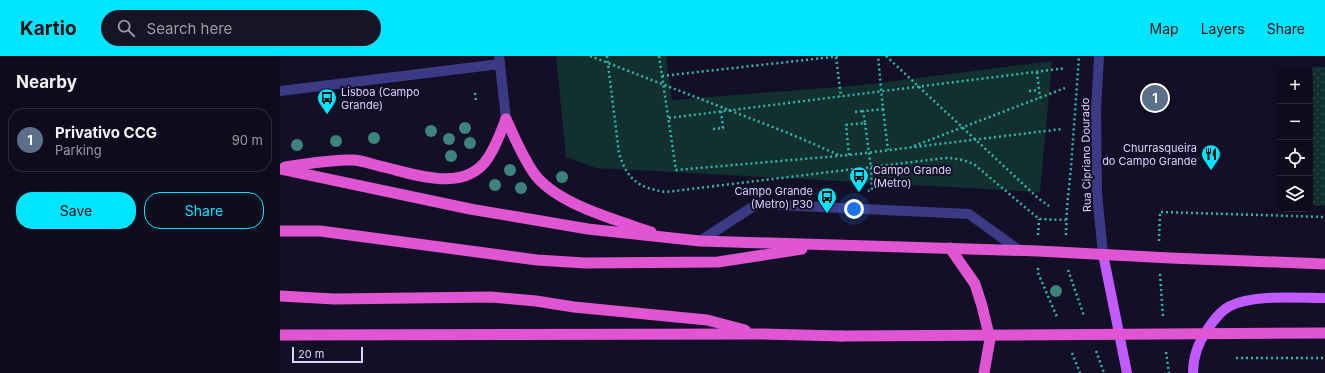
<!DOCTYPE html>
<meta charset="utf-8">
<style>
:root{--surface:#0e0b1c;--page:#171425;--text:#f1f3f6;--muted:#9b9ba3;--line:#2e2b3b;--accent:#00e5ff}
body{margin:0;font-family:Inter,sans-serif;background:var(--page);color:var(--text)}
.controls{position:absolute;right:12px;top:12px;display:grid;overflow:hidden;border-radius:8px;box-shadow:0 4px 16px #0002}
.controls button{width:36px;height:36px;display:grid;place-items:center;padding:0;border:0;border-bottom:1px solid var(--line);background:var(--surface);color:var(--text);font:20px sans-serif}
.scale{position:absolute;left:12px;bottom:10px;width:71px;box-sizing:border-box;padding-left:4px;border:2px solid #d9d4ff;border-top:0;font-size:11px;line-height:14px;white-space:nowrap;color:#d9d4ff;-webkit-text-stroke:3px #130f26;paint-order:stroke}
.you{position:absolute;left:574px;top:153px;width:14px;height:14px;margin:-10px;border:3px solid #fff;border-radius:50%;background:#1a73e8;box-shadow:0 0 0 6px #1a73e833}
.badge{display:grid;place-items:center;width:26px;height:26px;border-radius:50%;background:var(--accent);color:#fff;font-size:13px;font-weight:700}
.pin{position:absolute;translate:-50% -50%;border:2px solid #fff;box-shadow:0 1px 4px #0006}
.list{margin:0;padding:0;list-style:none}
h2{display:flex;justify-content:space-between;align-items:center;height:52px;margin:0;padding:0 16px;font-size:17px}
h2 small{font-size:13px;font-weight:400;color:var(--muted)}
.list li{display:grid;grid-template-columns:26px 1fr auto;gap:12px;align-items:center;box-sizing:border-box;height:64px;margin:0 8px 8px;padding:0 8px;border:1px solid var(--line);border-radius:16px}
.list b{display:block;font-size:15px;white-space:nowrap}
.list p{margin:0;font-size:13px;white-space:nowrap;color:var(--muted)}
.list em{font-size:13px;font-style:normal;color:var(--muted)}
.actions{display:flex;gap:8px;padding:12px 16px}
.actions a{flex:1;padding:9px 0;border:1px solid var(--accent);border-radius:16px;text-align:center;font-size:14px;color:var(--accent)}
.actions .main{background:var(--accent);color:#111}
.icon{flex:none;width:22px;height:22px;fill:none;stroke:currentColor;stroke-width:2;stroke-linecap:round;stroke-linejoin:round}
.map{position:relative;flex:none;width:1045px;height:317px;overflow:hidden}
header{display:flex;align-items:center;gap:24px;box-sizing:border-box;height:56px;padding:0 20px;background:var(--accent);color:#111}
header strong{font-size:19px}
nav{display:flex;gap:22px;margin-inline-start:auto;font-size:14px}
.search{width:280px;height:36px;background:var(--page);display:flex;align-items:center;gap:10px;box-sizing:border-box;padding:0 14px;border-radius:22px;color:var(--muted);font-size:15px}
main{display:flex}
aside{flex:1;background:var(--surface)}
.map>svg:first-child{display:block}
.green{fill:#12302f}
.park{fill:url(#park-dots)}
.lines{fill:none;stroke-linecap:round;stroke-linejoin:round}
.path{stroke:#2fb8b0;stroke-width:2.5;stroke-dasharray:2 3;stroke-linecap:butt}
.service{stroke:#3d3a85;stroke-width:10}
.minor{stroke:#3d3a85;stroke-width:10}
.primary{stroke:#c25bff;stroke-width:10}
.trunk{stroke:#e055d1;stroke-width:11}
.trunk-bridge{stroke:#e055d1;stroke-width:11}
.tree{fill:#3d827b}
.labels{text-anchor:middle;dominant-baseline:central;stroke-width:4;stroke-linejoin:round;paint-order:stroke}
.poi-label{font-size:11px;fill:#d9d4ff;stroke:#130f26;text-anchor:start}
.street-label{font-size:11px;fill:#d9d4ff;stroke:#130f26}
</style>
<header>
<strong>Kartio</strong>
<div class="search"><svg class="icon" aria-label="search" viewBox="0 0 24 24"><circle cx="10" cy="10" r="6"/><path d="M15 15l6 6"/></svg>Search here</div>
<nav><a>Map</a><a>Layers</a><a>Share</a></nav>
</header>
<main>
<aside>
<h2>Nearby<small></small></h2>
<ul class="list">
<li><span class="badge" style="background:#5c6f8a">1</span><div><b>Privativo CCG</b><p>Parking</p></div><em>90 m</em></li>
</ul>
<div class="actions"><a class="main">Save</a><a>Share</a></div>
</aside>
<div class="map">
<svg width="1045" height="317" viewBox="0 0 1045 317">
<defs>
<pattern id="park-dots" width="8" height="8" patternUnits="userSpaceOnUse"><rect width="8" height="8" fill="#12302f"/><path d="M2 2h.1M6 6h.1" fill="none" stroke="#344d4e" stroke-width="1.8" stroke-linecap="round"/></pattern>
</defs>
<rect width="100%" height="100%" fill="#130f26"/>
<polygon class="green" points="276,0 386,0 392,44 582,29 772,5 760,136 316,112 286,101"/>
<polygon class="park" points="1032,11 1045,11 1045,150 1030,149 1030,51"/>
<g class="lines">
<g class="path">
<polyline points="310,0 508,77 559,99"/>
<path d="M327,0l12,97c8,27 20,35 47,39l279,-34c11,0 20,2 30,7l64,54 27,1"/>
<polyline points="379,0 396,114 569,99 782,73"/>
<polyline points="606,0 759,143 769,150"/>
<polyline points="556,1 561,41"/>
<polyline points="757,16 760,42"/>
<polyline points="382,20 561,0"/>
<polyline points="749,35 759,34"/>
<polyline points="195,37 196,45"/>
<polyline points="603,53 608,94"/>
<polyline points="575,56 583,55"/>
<polyline points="389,62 786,12"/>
<polyline points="585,67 591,112 592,134 588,135"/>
<polyline points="433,73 443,72 441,55"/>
<polyline points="634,90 785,32"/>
<polyline points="569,99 566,69 585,67 583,55 603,53 598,0"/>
<polyline points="758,179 759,163"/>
<polyline points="786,179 787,151 791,112 799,0"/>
<polyline points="879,185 880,156 1045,161"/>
<polyline points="758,212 758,217 777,261"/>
<polyline points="788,214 804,260"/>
<polyline points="880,218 883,261"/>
<polyline points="816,295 824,317"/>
<polyline points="886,296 889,317"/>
<polyline points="792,297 800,317"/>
<polyline points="956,302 1045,302"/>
</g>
<g class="service">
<polyline points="219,0 226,63"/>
<polyline points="0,35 220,8"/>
<polyline points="420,185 477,148 689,158 740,195"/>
</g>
<polyline class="minor" points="819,0 816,54 817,137 823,198"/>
<g class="primary">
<polyline points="823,198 847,317"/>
<path d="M913,317c0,-16 5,-30 14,-43 6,-9 13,-19 23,-24 23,-12 69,-8 95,-8"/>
</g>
<g class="trunk">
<path d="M226,63c9,19 17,40 30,57 24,29 80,44 115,56"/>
<path d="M5,111c23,-3 46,-8 69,-7 10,1 20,5 30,7 33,8 81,26 104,-9 8,-12 13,-26 18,-39"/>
<polyline points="0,113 190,153 308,173 420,185 758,195 890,202 1045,208"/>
<polyline points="0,175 40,175 257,204 305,207 438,206 522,193"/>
<polyline points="670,192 695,228 702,250 710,283 704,317"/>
<polyline points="0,240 54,243 211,241 256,245 294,251 427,264 465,274"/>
<polyline points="0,279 479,278 561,280"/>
</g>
<polyline class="trunk-bridge" points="561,280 1045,277"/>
</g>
<g class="tree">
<circle cx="185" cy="72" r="6"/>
<circle cx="151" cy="75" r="6"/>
<circle cx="94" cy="82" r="6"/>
<circle cx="169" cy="83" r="6"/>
<circle cx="56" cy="85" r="6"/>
<circle cx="190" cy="87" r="6"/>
<circle cx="17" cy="89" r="6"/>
<circle cx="171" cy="100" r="6"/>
<circle cx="230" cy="114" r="6"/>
<circle cx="282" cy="121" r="6"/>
<circle cx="215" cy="129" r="6"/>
<circle cx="241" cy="132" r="6"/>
<circle cx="776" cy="235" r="6"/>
</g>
<defs>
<g id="bus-pin" transform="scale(1)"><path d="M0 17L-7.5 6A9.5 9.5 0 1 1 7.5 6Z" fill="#00e5ff" stroke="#130f26"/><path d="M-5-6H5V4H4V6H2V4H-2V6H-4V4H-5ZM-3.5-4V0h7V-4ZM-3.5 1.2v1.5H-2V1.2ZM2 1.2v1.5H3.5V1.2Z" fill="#111"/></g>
<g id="restaurant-pin" transform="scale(1)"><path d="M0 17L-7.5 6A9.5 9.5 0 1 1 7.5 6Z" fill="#00e5ff" stroke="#130f26"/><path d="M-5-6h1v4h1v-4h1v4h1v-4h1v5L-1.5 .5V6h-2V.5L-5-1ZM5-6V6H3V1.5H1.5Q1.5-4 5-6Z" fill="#111"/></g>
</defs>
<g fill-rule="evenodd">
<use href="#bus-pin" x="47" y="42"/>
<use href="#restaurant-pin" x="931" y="98"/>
<use href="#bus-pin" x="579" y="120"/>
<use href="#bus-pin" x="547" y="141"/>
</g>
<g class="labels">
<g class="poi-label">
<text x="61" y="36">Lisboa (Campo<tspan x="61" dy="13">Grande)</tspan></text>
<text x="917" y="92" text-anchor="end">Churrasqueira<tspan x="917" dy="13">do Campo Grande</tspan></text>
<text x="593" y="114">Campo Grande<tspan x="593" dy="13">(Metro)</tspan></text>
<text x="533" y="135" text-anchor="end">Campo Grande<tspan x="533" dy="13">(Metro) P30</tspan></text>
</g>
<g class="street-label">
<text transform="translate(806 99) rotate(-91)">Rua Cipriano Dourado</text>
</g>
</g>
</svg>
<div class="controls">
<button>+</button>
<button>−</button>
<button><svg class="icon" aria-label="locate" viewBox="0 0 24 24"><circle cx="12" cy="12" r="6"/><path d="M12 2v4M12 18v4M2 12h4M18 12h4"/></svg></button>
<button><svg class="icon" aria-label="layers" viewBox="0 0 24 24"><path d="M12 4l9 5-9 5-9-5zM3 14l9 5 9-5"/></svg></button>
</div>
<div class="scale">20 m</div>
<div class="you"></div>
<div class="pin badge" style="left:875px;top:42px;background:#5c6f8a">1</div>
</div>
</main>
